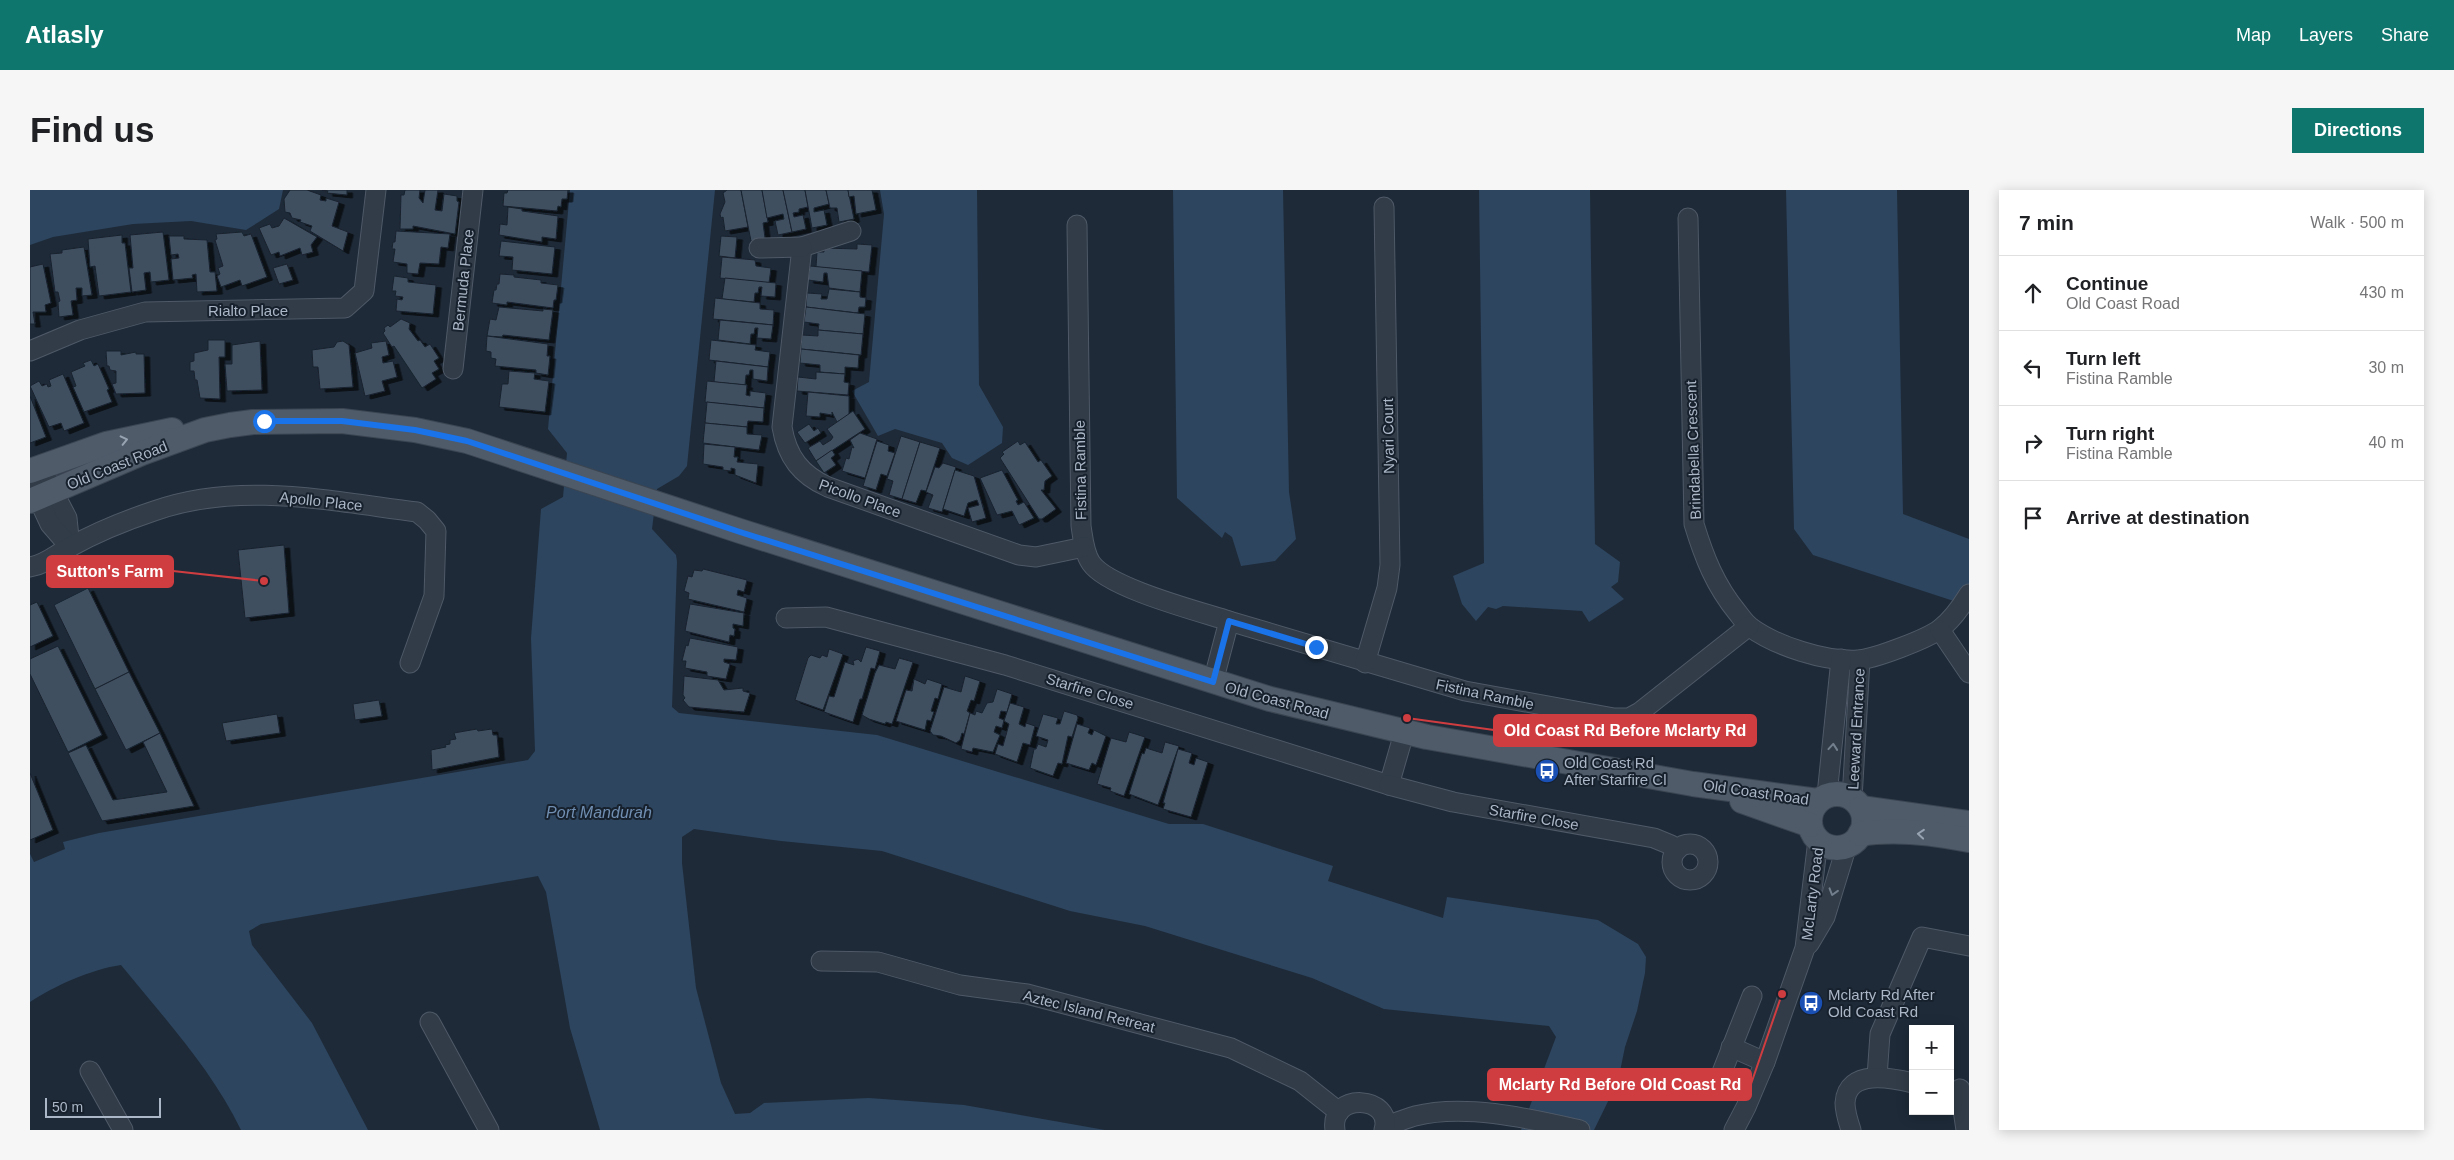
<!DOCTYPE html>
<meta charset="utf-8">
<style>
:root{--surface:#fff;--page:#f6f6f6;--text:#202124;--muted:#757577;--line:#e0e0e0;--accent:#0f766e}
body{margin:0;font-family:Arial,sans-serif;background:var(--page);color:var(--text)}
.controls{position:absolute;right:15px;bottom:15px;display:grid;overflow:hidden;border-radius:0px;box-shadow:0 2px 12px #0003}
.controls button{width:45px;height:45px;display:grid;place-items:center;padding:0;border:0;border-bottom:1px solid var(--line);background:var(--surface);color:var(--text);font:25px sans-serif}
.scale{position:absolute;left:15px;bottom:12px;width:116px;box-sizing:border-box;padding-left:5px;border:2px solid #abb6c6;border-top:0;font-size:14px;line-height:18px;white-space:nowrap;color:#abb6c6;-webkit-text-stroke:4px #17212d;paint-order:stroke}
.stop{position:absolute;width:15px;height:15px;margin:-11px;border:4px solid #1a73e8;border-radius:50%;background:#fff}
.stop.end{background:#1a73e8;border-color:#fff;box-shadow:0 1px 5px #0008}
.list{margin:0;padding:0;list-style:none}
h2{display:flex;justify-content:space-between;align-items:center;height:65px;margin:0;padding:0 20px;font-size:21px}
h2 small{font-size:16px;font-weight:400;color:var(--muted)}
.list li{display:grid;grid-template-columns:32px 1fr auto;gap:15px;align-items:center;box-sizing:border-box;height:75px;padding:0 20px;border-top:1px solid var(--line)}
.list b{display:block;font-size:19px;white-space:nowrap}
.list p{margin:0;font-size:16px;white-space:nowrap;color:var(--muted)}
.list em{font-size:16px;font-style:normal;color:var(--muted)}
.icon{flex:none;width:28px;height:28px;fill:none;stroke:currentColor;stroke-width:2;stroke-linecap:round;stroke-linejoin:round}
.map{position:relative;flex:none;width:1939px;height:940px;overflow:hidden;border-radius:0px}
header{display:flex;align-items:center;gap:30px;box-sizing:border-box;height:70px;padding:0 25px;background:var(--accent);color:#fff}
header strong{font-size:24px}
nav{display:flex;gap:28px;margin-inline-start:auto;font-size:18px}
.intro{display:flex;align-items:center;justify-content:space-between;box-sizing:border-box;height:120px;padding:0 30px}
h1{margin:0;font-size:35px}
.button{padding:12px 22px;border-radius:0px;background:var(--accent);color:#fff;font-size:18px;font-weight:700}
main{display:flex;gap:30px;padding:0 30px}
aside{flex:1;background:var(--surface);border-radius:0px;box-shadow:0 2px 12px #0003}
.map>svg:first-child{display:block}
.water{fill:#2d455f}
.building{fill:#404f61;stroke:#19232f;filter:url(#shadow)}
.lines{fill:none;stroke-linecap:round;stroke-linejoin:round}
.minor-casing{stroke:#4f5967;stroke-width:21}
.major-casing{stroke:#3b4552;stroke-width:26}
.minor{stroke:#313c48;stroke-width:19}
.major{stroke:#4f5b69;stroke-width:24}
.oneway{stroke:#99a4b3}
.oneway2{stroke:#747f8d}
.route{stroke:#1a73e8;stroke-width:6}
.labels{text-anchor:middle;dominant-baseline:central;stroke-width:4;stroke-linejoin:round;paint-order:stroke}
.street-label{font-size:15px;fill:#abb6c6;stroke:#17212d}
.poi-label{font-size:15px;fill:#abb6c6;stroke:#17212d;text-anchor:start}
.water-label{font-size:16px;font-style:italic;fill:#708eb1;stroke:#17212d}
.leader{fill:none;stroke:#d03d40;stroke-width:2}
.callout-dot{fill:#d03d40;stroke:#17212d;stroke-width:2}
.callout{fill:#d03d40;stroke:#d03d40;stroke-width:2}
.callout-label{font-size:16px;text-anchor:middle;font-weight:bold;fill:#fff}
</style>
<header>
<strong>Atlasly</strong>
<nav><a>Map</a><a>Layers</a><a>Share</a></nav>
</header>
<div class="intro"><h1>Find us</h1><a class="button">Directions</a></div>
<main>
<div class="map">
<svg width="1939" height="940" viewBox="0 0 1939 940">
<defs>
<filter id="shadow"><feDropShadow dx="5.5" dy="3" stdDeviation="0" flood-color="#0009"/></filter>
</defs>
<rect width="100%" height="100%" fill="#1e2a38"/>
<g class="water">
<polygon points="0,0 253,0 249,19 216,40 161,31 103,34 23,47 0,55"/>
<path d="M540,0h145l-28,276 -8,10 -22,13 -5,40 24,26 1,7 -5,145 7,6 198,22 292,89h34l130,42 -5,15 115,37 4,-21 151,23 40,24 8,13 -1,16 -8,38 -12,36 -7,34 -24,49h-73l35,-93 -7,-11 -165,-17 -72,-31 -167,-52 -75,-15 -188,-60 -101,-10 -87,-12 -12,8v26l14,125 25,95 14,31 15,-1 14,-10 105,-5 95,7 141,25h-505l-30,-102 -24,-136 -8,-16 -277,48 -12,7 3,14 60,78 56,107h-127c-30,-62 -77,-112 -120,-165 -29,4 -67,21 -91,37v-148l4,8 31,-13 -2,-7 36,-9 429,-73 7,-9 -4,-113 10,-129 22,-12 4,-44 -19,-24z"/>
<polygon points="850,0 947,0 949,195 973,237 972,253 938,275 922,268 912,253 865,239 848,246 822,201 839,192 854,24"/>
<polygon points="1143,0 1253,0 1259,302 1266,349 1245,371 1211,376 1202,347 1195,342 1192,348 1147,308"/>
<polygon points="1449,0 1560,0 1565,354 1590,372 1588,392 1581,397 1594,409 1559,432 1552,421 1473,416 1466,419 1458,417 1446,431 1432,414 1423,386 1454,373"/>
<polygon points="1756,0 1867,0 1873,324 1939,349 1939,416 1783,365 1764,339"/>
</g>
<g class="building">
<polygon points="260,0 277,0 291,5 290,10 296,11 296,8 309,12 302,36 318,42 313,61 280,41 282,36 270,32 271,30 262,28 260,23 255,22 254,9"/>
<polygon points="292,0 317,0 317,5 297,3 298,1"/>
<polygon points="375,0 390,0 389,8 393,13 395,0 408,0 405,20 412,21 414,4 427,6 427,11 429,12 425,44 383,36 383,39 370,39 371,5 374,5"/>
<polygon points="478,0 538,0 537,9 532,9 531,17 528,16 527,21 473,16 474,3 477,3"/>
<polygon points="697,0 711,0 718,37 695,41 693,27 691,28 690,24 695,12 693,3"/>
<polygon points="711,0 732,0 738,32 733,33 735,48 721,51"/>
<polygon points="732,0 753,0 762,42 748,45 745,31 754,29 753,24 737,28"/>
<polygon points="753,0 775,0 778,17 769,19 769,22 763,23 764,27 773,25 776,39 762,42"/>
<polygon points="775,0 796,0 799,14 784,18 784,22 794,20 797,35 782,38"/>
<polygon points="796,0 818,0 824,29 809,32 807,18 800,18"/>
<polygon points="818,0 842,0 846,20 826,24 824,6 819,7"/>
<polygon points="478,17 492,19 492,21 528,26 526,49 512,47 512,52 469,45 470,34 477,35"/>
<polygon points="254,28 287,47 281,55 283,62 272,65 270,58 250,66 249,62 241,65 229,38 240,34 242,38 249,36"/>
<polygon points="366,41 420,44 418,58 411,57 409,74 390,73 388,84 377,83 377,74 363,72 365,59 362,59 363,52 365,52"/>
<polygon points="133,42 139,90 121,92 120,82 114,83 116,100 102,102 99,78 103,78 100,45"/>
<polygon points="212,42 214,46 221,44 237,87 212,96 210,90 191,97 187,86 190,84 188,78 193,76 185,50 187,49 186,44"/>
<polygon points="92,45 92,53 95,53 101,102 69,106 65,76 60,77 58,49"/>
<polygon points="139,46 154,46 154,49 177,50 180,82 185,82 187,101 167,102 166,84 162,85 163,88 143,90 141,69 149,68 148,64 141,65"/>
<polygon points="691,46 707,47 705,68 689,66"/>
<polygon points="471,51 525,57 522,84 482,80 483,67 469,66"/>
<polygon points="827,54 842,55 839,82 786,77 787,62 794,62 794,58 827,59"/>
<polygon points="54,57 62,105 52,106 52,98 46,98 47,110 41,111 43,125 29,127 28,112 30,111 28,102 25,102 20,64 32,63 32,60"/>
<polygon points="692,67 725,70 726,76 741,78 739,93 690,88"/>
<polygon points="13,74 21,113 15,115 16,122 3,122 5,134 0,134 0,77"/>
<polygon points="257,74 263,90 249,94 243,78"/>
<polygon points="780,76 832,81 830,102 799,98 797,83 794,83 793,92 778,90"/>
<polygon points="470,84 484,85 484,87 511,90 511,93 528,95 526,110 524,110 523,118 477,112 477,115 462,113 464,100 466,100 467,94 469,94"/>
<polygon points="364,86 378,88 378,92 406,95 403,124 366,121 367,109 372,110 373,107 365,106 366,101 362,101"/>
<polygon points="695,88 746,93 745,107 731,106 732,97 729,97 728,103 725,103 724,112 692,109"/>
<polygon points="799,99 830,102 830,107 836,108 835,117 829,117 828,123 776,117 777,103 792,104 791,109 797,109"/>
<polygon points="685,108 730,113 730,119 744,120 743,135 683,129"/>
<polygon points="469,117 513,121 513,119 523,120 519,150 473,145 472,147 457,146 460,129 466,130"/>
<polygon points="776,117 835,124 833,144 788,140 789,134 774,132"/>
<polygon points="371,129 380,133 379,139 388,151 390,150 395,157 400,154 409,168 404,171 409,179 402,183 406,189 392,198 364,156 362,157 353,143 355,141 354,138 358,135 360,137"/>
<polygon points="690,130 743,135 741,149 727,148 728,138 725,138 724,144 721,144 720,154 688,150"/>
<polygon points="788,140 833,144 831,165 771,159 772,145 788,146"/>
<polygon points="457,146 518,154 517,166 520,166 518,185 506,183 506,180 465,176 466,169 461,168 461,162 456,161"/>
<polygon points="178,150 195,150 195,167 189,167 190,209 170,208 167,190 165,190 164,181 160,181 160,172 164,171 164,163 178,160"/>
<polygon points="681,150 726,155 725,160 740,162 738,177 679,170"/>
<polygon points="230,151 232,200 197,201 195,174 202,174 202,155"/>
<polygon points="313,151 319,155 323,197 290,199 288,177 283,177 282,160 304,157 307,152"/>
<polygon points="356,151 359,165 352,167 353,173 363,171 367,187 352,191 355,201 335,206 325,163 342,158 341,153"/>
<polygon points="771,159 829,165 828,178 815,177 815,184 790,182 790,175 770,173"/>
<polygon points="76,161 91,161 91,165 106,162 106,164 114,164 115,203 86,204 82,194 86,193 86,181 80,180 79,176 77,176"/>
<polygon points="61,170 64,176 68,174 79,199 77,200 82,212 54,222 43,197 46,196 41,182 55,176 53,173"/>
<polygon points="686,171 738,177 737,191 723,189 723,180 720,180 719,185 716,185 715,195 684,192"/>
<polygon points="479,181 505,183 504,189 519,191 515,222 469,217 472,194 478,194"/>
<polygon points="786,182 815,184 814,192 819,193 818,205 767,201 768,187 786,189"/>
<polygon points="33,184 54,233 34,241 31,233 19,237 0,196 9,191 12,196 17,194 18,197 21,196 19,190"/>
<polygon points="677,191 717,195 716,205 720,206 720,201 736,203 734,218 675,212"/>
<polygon points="778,202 819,206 819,225 807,232 802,222 802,225 790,223 790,227 776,226"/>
<polygon points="0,206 16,247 0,253"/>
<polygon points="677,212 734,218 733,232 718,231 717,237 675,233"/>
<polygon points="823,221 835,239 786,271 778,258 790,251 793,255 801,250 803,247 797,239"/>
<polygon points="675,233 717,237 717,244 732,245 729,260 673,253"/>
<polygon points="779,234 784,241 788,238 791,243 775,253 767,242"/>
<polygon points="830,243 847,249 835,288 812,281 816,268 819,269 822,257 824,258 820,250"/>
<polygon points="871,246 890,252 872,309 859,305 863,291 857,289"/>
<polygon points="847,251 859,255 858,261 865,263 857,286 851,284 846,300 833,296"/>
<polygon points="988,251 990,255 995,252 1008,272 1011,270 1022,286 1015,291 1014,300 1011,300 1026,319 1012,329 1009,329 970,268 974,264 972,262"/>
<polygon points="890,252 910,258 896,301 891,300 886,313 872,309"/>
<polygon points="674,254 705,257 704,267 708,267 707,272 728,274 726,293 705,285 705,279 701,278 701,281 693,280 693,277 673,274"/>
<polygon points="802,260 805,265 801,268 806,275 794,283 786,271"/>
<polygon points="913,273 926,277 912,322 898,318 903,305 896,302 905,277 909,278"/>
<polygon points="925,280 944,286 956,328 942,332 938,318 949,315 947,310 938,313 934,326 913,319"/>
<polygon points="972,280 988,310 986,311 988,315 994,312 1004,328 989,335 982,321 967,325 950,288"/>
<polygon points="254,355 259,423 215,428 208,360"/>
<polygon points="673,379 717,390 714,402 708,400 707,405 717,408 714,422 658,409 659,403 654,401 658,386 662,387 664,380 672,381"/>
<polygon points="58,398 99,482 65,499 24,415"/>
<polygon points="7,412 23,446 0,457 0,415"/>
<polygon points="660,414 714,423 713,436 703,434 703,438 705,439 704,446 700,445 699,452 655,441"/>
<polygon points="660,448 708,457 706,470 694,469 694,472 700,474 696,489 677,486 677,482 655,478 656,471 652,471 656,455 658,456"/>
<polygon points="28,456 72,545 38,562 0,484 0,469"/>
<polygon points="836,457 850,461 845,479 841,478 832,509 830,509 823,532 794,522 799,506 804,507 815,472 824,475 823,471 828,469 831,472"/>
<polygon points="799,459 813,464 793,520 765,510 778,468 781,465 790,468 792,465 797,467"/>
<polygon points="869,468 883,472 862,534 856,532 855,534 839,529 832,525 845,483 849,475 865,479"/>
<polygon points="99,482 130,543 96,560 65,499"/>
<polygon points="654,486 688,490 694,500 713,498 713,501 720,503 714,522 659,517 653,510 655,508 653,505"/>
<polygon points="935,486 950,491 944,511 941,510 937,521 940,523 934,544 932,543 930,550 926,553 911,546 903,545 900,541 914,497 931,502"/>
<polygon points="884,489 895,494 897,489 912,494 908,509 905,508 901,521 904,522 901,531 897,530 895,540 866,531 876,500 882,501"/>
<polygon points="967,499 982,504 977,522 971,521 969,528 974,530 972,538 966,536 964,542 970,545 963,562 943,558 942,562 931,559 940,523 945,525 946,521 952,523 957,513 963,512"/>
<polygon points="349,510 352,526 325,530 323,514"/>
<polygon points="980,513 994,517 989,534 995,537 996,533 1005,536 1000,555 993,553 987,572 965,564 968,554 973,556 979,534 974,531"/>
<polygon points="1034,521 1047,525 1048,528 1042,547 1038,546 1032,574 1028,573 1023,586 1000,578 1004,559 1006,559 1008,554 1016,557 1018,550 1006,546 1013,524 1028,528 1026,534 1030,534"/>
<polygon points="247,524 250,543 196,551 192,533"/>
<polygon points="1047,534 1060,538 1058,543 1062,545 1064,540 1076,546 1066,575 1062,573 1059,580 1036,573"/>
<polygon points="447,539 448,541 462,539 463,545 467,545 469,567 402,580 401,560 416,557 415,555 420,554 420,550 426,549 424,543"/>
<polygon points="1099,542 1115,547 1094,606 1080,601 1081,598 1067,594 1081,548 1096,552"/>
<polygon points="130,543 164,616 72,631 38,563 56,555 83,610 137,602 113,552"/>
<polygon points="1135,552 1149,556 1128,615 1099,604 1112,563 1114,564 1116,558 1132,563"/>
<polygon points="1148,559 1162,563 1159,573 1164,575 1166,568 1178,572 1161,627 1133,619 1135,613 1133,613"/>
<polygon points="0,583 23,640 0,650"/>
</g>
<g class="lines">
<g class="minor-casing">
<g id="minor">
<path d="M1658,28l6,306c10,33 21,61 43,88 4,5 8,11 13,15 26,19 75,35 108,33 16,-1 69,-21 82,-31 12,-9 21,-22 29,-35"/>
<path d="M1047,35l4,301c2,12 3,27 10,37 17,25 107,48 138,58l-16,61"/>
<path d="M821,41l-49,16 -20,180c5,30 19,48 46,60l191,68 17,2 48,-10"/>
<polyline points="729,58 772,57"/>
<polyline points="0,161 50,140 115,122 315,118 334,101 346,0"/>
<polyline points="423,179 443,0"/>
<polyline points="11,278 37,328 40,357"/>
<polyline points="0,291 20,334 40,357"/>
<path d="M0,377c17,-3 26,-13 40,-20 25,-14 57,-27 84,-36 84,-30 176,-10 263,1l10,8 9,11 -2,65 -24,67"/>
<polyline points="756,428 796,427 975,475 1359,595 1374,543"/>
<polyline points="1199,431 1435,501 1584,528 1599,528 1610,522 1719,436"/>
<polyline points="1910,440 1939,483"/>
<polyline points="1335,473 1357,398 1360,375 1354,17"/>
<polyline points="1359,595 1423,612 1624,648 1641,655 1647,660"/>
<polyline points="1797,605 1811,469"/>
<polyline points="1822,609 1830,470"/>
<circle cx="1660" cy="672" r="18"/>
<polyline points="1779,754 1795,727 1817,655"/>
<polyline points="791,771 848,772 930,795 997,804 1201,858 1270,891 1309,922"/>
<polyline points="400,832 459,940"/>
<polyline points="1701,857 1735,872"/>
<polyline points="60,881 93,940"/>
<polyline points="1847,887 1850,844 1892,747 1939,756"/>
<polyline points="1930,899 1936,940"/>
<polyline points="1685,900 1722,806"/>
<path d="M1356,936c9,-3 19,-7 29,-10 50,-13 116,3 165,14"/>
<path d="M1305,940c-6,-39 59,-34 49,0"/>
<polyline points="1704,940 1716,917 1735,872 1775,758 1788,650"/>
<path d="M1821,940c-3,-9 -6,-18 -6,-27 2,-35 47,-25 68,-20"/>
</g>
</g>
<g class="major-casing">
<g id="major">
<polyline points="0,281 76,254 142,240"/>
<polyline points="0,311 112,263 175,240 200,235 223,232 312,231 385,240 437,251 710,341 1240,509 1397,547 1663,594 1788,611"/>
<circle cx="1807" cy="631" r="27"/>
<polyline points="1712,611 1780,635"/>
<polyline points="1831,618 1939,633"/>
<path d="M1830,644c35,-6 74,-1 109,6"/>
</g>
</g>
<use href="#minor" class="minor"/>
<use href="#major" class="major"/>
</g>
<defs><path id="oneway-chevron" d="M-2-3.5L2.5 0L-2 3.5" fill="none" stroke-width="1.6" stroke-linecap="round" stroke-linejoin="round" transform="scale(1.25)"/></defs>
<g class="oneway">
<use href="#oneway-chevron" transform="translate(94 250) rotate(-13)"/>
<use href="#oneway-chevron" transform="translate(1891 644) rotate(-175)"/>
</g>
<g class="oneway2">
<use href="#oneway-chevron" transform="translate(1803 557) rotate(-85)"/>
<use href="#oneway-chevron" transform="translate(1803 702) rotate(107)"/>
</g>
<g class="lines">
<polyline class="route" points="234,231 312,231 385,240 437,251 710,342 1183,492 1199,431 1286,457"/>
</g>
<defs>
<g id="bus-disc" transform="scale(1.25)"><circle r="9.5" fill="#1a4fb4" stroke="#17212d"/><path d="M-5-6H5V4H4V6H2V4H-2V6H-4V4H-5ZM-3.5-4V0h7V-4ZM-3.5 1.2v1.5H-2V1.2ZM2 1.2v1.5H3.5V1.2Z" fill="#fff"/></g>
</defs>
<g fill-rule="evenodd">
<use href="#bus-disc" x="1517" y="581"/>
<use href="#bus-disc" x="1781" y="813"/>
</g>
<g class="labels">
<g class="street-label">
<text transform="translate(433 90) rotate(-84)">Bermuda Place</text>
<text x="218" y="120">Rialto Place</text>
<text transform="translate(1358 246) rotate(-91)">Nyari Court</text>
<text transform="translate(1663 260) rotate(-92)">Brindabella Crescent</text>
<text transform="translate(87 275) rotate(-22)">Old Coast Road</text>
<text transform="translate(1050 280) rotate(-91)">Fistina Ramble</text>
<text transform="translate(830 308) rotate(20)">Picollo Place</text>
<text transform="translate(291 311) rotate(6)">Apollo Place</text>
<text transform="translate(1060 501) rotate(17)">Starfire Close</text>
<text transform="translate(1455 504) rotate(12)">Fistina Ramble</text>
<text transform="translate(1247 510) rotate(15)">Old Coast Road</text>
<text transform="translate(1826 539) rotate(-87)">Leeward Entrance</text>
<text transform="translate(1726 602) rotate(8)">Old Coast Road</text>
<text transform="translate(1504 627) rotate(10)">Starfire Close</text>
<text transform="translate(1782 704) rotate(-83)">McLarty Road</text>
<text transform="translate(1059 821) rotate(14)">Aztec Island Retreat</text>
</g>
<g class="poi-label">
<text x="1534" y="572">Old Coast Rd<tspan x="1534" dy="17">After Starfire Cl</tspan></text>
<text x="1798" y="804">Mclarty Rd After<tspan x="1798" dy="17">Old Coast Rd</tspan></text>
</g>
<g class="water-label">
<text x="569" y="622">Port Mandurah</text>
</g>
</g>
<path class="leader" d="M234 391L143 381M1377 528L1464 540M1752 804L1721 894"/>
<g class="callout-dot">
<circle cx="234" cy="391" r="5"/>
<circle cx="1377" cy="528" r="5"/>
<circle cx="1752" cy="804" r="5"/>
</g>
<g class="callout">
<rect x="17" y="366" width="126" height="31" rx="5"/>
<rect x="1464" y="525" width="262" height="31" rx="5"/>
<rect x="1458" y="879" width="263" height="31" rx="5"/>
</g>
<g class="callout-label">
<text x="80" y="387">Sutton's Farm</text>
<text x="1595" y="546">Old Coast Rd Before Mclarty Rd</text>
<text x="1590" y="900">Mclarty Rd Before Old Coast Rd</text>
</g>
</svg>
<div class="controls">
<button>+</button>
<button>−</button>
</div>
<div class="scale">50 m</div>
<div class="stop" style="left:234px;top:231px"></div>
<div class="stop end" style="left:1286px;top:457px"></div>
</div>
<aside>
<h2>7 min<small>Walk · 500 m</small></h2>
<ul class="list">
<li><svg class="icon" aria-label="ahead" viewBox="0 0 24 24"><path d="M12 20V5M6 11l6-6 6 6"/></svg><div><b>Continue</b><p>Old Coast Road</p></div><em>430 m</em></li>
<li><svg class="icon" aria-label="left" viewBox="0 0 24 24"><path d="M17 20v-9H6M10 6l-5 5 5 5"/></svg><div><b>Turn left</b><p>Fistina Ramble</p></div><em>30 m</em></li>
<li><svg class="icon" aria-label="right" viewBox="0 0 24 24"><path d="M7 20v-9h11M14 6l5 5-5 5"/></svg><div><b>Turn right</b><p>Fistina Ramble</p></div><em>40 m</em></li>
<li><svg class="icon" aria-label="arrive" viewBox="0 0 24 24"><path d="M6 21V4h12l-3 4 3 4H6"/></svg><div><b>Arrive at destination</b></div></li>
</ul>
</aside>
</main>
